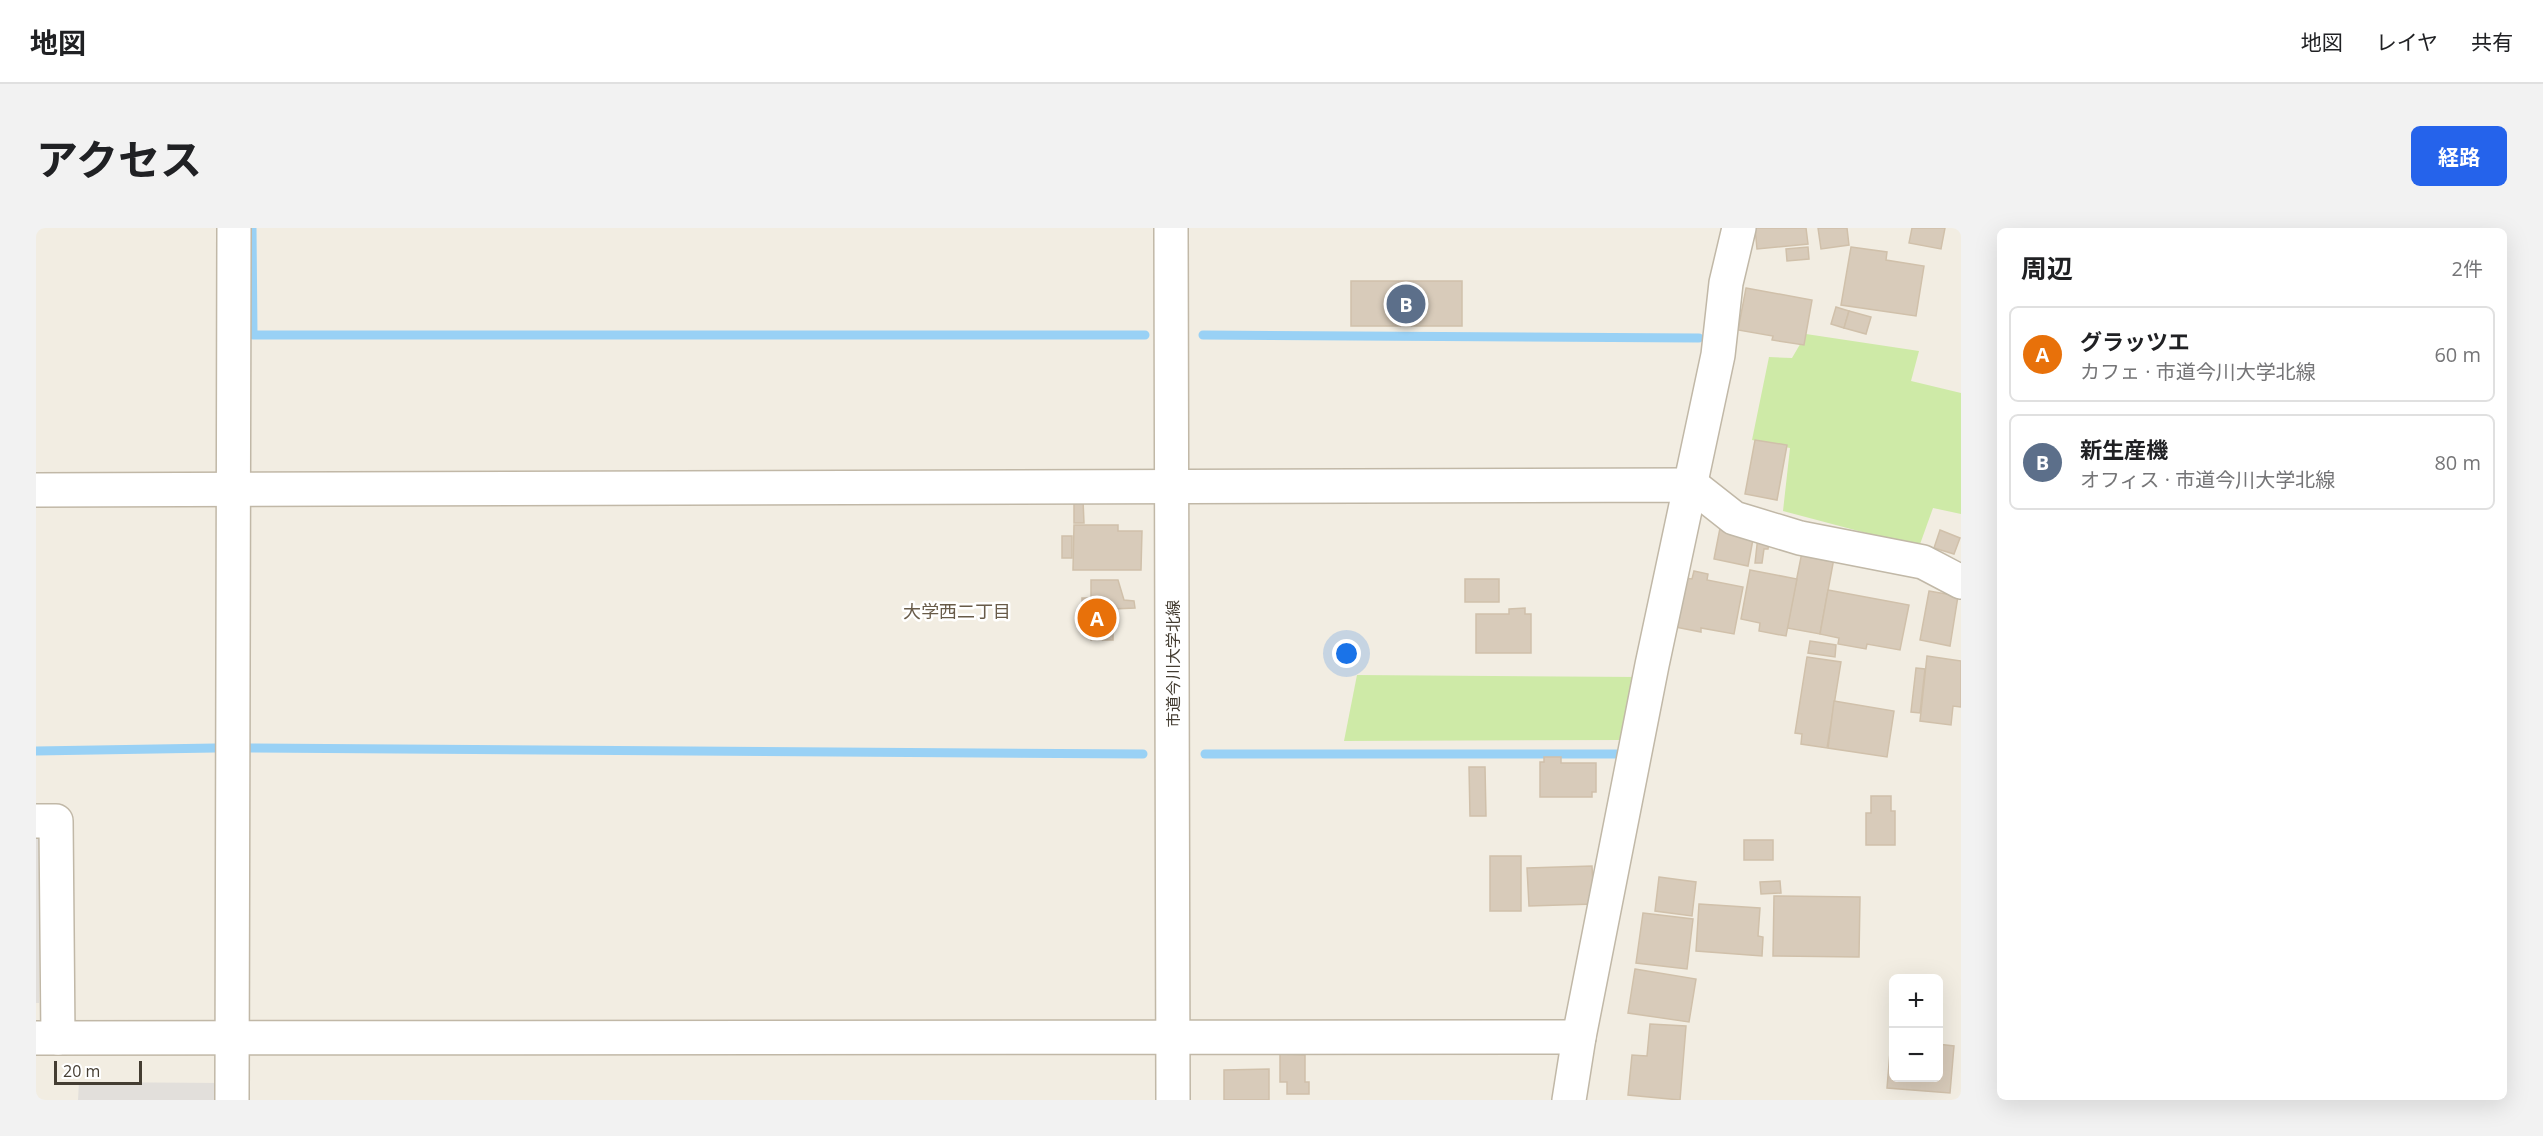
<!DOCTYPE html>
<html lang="ja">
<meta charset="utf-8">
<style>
:root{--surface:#fff;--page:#f2f2f2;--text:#202124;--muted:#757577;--line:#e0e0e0;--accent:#2563eb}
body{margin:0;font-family:"Open Sans","Noto Sans JP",sans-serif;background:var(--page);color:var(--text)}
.controls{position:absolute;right:18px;bottom:18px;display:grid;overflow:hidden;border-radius:9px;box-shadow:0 6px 24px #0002}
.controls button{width:54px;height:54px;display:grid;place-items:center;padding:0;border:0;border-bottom:2px solid var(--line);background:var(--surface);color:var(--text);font:30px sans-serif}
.scale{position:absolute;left:18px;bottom:15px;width:88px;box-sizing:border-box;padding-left:6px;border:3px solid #443d32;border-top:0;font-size:16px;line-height:21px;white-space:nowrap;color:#443d32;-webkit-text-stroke:4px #fff;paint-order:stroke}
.you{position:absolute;left:1311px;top:426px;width:21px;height:21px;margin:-15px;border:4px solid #fff;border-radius:50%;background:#1a73e8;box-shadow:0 0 0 9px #1a73e833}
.badge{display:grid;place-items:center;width:39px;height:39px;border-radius:50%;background:var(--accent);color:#fff;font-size:20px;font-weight:700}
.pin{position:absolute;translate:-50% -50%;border:3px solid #fff;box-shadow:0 2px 6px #0006}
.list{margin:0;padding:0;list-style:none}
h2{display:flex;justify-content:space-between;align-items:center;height:78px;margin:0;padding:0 24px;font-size:26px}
h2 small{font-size:20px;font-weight:400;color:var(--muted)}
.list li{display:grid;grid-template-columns:39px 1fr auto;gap:18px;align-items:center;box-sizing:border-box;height:96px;margin:0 12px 12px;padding:0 12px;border:2px solid var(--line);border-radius:9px}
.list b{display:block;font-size:22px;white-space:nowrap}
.list p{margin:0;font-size:20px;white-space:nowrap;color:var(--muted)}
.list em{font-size:20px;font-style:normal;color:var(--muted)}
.map{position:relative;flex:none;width:1925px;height:872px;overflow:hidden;border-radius:9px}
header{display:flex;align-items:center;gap:36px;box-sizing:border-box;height:84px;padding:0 30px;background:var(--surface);border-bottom:2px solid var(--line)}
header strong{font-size:28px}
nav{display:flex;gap:33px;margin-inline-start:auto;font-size:21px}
.intro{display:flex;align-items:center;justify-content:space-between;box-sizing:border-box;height:144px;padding:0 36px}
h1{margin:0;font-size:42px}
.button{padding:15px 27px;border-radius:9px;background:var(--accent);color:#fff;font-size:21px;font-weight:700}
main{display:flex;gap:36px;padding:0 36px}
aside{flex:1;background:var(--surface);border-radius:9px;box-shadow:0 6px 24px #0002}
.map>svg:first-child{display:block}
.green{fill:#ceeaa7}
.parking{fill:#e2dfdb}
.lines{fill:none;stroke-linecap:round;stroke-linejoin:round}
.stream{stroke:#99d1f5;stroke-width:9}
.building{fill:#d8cbba;stroke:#d0c0aa;stroke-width:1.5}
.minor-casing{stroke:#c1b8a7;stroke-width:36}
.minor{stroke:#fff;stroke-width:33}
.labels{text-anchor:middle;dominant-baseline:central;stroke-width:5;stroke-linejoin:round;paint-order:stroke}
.street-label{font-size:16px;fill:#443d32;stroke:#fff}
.neighbourhood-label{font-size:18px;fill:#685b49;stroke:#fff}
</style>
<header>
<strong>地図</strong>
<nav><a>地図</a><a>レイヤ</a><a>共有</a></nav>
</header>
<div class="intro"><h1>アクセス</h1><a class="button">経路</a></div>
<main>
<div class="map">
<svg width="1925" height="872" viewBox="0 0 1925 872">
<rect width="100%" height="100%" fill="#f2ede2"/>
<g class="green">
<polygon points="1770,106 1883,123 1875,153 1925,165 1925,286 1897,280 1883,319 1747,283 1754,220 1716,212 1733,129 1756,130"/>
<polygon points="1321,447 1603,449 1588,512 1308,513"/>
</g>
<g class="parking">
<polygon points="0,607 4,607 3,775 0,775"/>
<polygon points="43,854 186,855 186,872 42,872"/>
</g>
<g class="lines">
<g class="stream">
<polyline points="216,0 217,107 1109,107"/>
<polyline points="1167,107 1663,110"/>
<polyline points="214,520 1107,526"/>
<polyline points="0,523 179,520"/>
<polyline points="1169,526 1585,526"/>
</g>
</g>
<g class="building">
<polygon points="1719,0 1770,0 1772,16 1721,21"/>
<polygon points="1782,0 1811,0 1813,17 1785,21"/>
<polygon points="1876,0 1909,0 1905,21 1873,15"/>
<polygon points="1772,19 1773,31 1751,33 1750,21"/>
<polygon points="1815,19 1851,24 1850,32 1888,38 1880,88 1805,77"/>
<rect x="1315" y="53" width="111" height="45"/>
<polygon points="1710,60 1776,72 1768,117 1736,112 1737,108 1702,102"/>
<polygon points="1800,79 1813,83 1808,100 1795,96"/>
<polygon points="1813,83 1835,89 1830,106 1808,100"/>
<polygon points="1719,212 1751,217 1741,272 1709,266"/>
<polygon points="1038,272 1047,272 1048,295 1038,295"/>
<polygon points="1038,297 1082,297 1082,303 1106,303 1105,342 1037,342"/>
<polygon points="1723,299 1735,300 1732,321 1728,321 1726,335 1719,335"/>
<polygon points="1684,300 1718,306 1712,338 1678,331"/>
<polygon points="1904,302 1924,310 1918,326 1898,320"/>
<rect x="1026" y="308" width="10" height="22"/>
<polygon points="1766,324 1798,330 1784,406 1751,400"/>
<polygon points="1714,342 1761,351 1750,408 1723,403 1724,395 1705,391"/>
<polygon points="1658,343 1672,346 1671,352 1707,359 1698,406 1665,400 1665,404 1639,399 1649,350 1656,351"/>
<rect x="1429" y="351" width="34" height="23"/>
<polygon points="1055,352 1082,352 1088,372 1098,373 1099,380 1077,381 1077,412 1055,412 1055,399 1046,399 1046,370 1055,370"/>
<polygon points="1792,362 1873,377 1864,422 1831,416 1830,421 1802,416 1803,410 1784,406"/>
<polygon points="1893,363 1922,368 1914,418 1884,412"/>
<polygon points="1489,380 1489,386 1495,386 1495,425 1440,425 1440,386 1473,386 1473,381"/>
<polygon points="1774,413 1800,417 1799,429 1772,425"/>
<polygon points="1891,428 1925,433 1925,479 1917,478 1915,497 1884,493"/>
<polygon points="1771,429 1805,434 1791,520 1765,516 1766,506 1759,505"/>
<polygon points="1880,440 1889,441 1884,485 1875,484"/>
<polygon points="1798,473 1858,483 1851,529 1792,520"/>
<polygon points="1508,529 1525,529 1525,535 1560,535 1560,564 1556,564 1556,569 1504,569 1504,534 1508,534"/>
<polygon points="1433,539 1449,539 1450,588 1434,588"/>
<polygon points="1835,568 1855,568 1855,583 1859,583 1859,617 1830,617 1830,585 1835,585"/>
<rect x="1708" y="612" width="29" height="20"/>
<rect x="1454" y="628" width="31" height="55"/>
<polygon points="1556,638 1558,676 1493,678 1491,640"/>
<polygon points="1623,649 1660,654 1656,688 1619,683"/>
<polygon points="1744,653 1745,665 1725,666 1724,654"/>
<polygon points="1738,668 1824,669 1823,729 1737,728"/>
<polygon points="1663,676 1724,680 1722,708 1727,709 1726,728 1660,723"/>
<polygon points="1607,685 1657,691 1651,741 1600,735"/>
<polygon points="1599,741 1660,751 1653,794 1592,785"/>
<polygon points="1614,796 1650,798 1644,872 1592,867 1596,827 1611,828"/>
<polygon points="1855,812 1858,812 1858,850 1902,850 1902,816 1918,818 1914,865 1851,860"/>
<polygon points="1244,826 1269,827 1269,854 1273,854 1273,866 1251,866 1251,854 1244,854"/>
<polygon points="1233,841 1233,872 1188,872 1188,842"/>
</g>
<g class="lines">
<g class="minor-casing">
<g id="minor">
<polyline points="1135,0 1137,872"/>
<polyline points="0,262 1656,257 1698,290 1764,310 1887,334 1925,354"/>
<polyline points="0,593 20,593 22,810"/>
<polyline points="0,810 1543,809"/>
<polyline points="196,872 198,0"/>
<polyline points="1533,872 1543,809 1616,437 1682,127 1690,55 1703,0"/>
</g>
</g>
<use href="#minor" class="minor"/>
</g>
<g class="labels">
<g class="street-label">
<text transform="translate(1137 436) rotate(-90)">市道今川大学北線</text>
</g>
<g class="neighbourhood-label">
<text x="921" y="383">大学西二丁目</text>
</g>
</g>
</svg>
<div class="controls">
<button>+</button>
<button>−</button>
</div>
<div class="scale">20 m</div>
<div class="you"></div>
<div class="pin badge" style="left:1061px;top:390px;background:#e8710a">A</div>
<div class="pin badge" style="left:1370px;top:76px;background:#5c6f8a">B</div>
</div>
<aside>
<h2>周辺<small>2件</small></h2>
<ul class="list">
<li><span class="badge" style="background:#e8710a">A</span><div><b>グラッツエ</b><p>カフェ · 市道今川大学北線</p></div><em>60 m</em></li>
<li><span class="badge" style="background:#5c6f8a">B</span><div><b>新生産機</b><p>オフィス · 市道今川大学北線</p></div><em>80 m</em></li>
</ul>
</aside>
</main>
